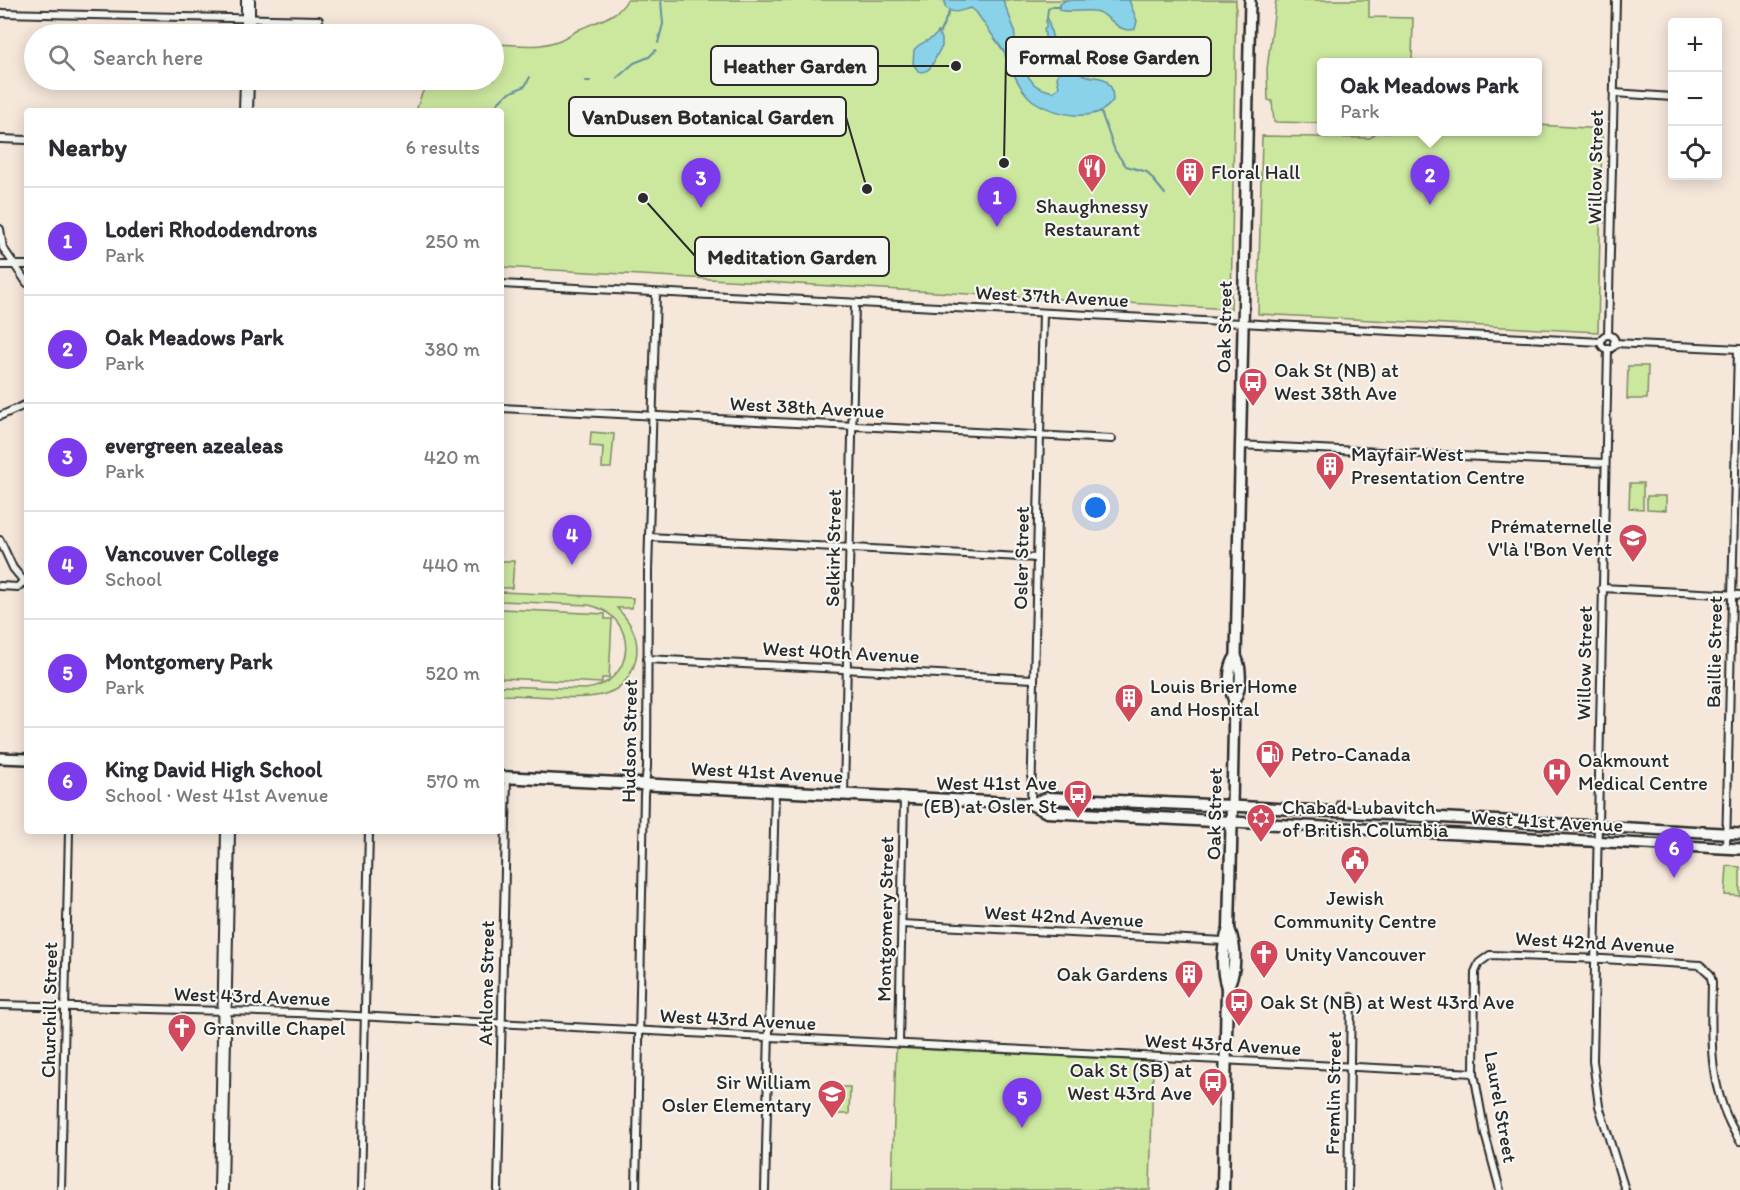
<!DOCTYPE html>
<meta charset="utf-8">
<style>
:root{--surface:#fff;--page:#f2f2f3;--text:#2b2b33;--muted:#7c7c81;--line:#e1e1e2;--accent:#7c3aed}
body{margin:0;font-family:Itim,sans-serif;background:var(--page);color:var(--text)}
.controls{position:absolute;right:18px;top:18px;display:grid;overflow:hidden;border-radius:6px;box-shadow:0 3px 15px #0003}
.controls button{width:54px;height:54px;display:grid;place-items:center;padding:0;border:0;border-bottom:2px solid var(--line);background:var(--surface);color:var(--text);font:30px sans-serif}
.you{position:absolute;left:1096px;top:508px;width:21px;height:21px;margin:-15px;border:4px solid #fff;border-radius:50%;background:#1a73e8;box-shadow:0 0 0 9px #1a73e833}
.badge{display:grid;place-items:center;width:39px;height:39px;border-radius:50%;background:var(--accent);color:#fff;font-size:20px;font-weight:700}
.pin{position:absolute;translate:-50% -50px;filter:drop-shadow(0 2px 3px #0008)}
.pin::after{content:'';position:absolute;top:32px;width:21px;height:18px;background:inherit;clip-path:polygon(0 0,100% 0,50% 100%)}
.popup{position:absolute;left:1317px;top:58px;width:225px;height:78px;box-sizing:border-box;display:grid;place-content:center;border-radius:6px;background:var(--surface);filter:drop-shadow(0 2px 4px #0005);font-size:20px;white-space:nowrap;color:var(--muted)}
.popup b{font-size:22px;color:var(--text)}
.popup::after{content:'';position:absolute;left:50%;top:100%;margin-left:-12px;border:12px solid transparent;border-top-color:var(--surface)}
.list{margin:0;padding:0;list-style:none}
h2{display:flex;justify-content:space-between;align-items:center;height:78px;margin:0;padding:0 24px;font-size:26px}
h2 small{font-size:20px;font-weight:400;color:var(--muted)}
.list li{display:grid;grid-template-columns:39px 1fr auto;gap:18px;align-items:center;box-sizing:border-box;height:108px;padding:0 24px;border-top:2px solid var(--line)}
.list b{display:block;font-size:22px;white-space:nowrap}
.list p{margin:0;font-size:20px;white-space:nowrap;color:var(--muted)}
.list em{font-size:20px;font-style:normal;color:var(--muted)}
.icon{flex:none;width:33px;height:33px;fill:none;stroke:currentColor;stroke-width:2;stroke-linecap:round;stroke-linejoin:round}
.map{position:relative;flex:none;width:1740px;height:1190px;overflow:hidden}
.search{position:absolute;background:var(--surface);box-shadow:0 3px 15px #0003;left:24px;top:24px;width:480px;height:66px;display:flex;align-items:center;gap:15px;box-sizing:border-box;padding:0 21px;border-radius:33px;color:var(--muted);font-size:22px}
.panel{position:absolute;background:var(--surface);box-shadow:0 3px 15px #0003;left:24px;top:108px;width:480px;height:726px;border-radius:6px}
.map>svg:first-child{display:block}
.green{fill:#cce89f;stroke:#7c8a65;stroke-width:1.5}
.water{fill:#89d2ea;stroke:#638f9e;stroke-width:1.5}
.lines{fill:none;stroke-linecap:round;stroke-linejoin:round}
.stream{stroke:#638f9e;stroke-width:2}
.street-casing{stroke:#2b2b2b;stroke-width:10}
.secondary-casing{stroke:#2b2b2b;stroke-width:14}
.primary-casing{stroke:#2b2b2b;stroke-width:15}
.highway-casing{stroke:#2b2b2b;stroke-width:16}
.street{stroke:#f6f6f2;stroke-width:6}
.secondary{stroke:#f6f6f2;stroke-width:9}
.primary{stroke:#f6f6f2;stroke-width:10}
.highway{stroke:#f6f6f2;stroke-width:12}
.labels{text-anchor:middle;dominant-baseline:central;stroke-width:4.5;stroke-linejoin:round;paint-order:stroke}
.street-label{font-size:20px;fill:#2b2b2b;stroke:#f6f6f2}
.poi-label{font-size:20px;fill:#2b2b2b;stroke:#f6f6f2;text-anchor:start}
.leader{fill:none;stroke:#2b2b2b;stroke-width:2}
.callout-dot{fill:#2b2b2b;stroke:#f6f6f2;stroke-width:2}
.callout{fill:#f6f6f2;stroke:#2b2b2b;stroke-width:2}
.callout-label{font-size:21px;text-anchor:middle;font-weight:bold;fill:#2b2b2b}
</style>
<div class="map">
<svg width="1740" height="1190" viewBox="0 0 1740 1190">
<rect width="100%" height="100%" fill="#f5e7da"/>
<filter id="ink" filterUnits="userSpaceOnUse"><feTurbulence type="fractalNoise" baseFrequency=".0167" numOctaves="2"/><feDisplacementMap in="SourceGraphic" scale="12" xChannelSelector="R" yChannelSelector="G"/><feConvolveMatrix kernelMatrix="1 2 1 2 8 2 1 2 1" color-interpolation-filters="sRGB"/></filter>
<g filter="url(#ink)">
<g class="green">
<path d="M627,0h609l-5,309 -730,-42v-156h-85l6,-18 10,-13h62v-36c15,0 32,3 47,1 19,-3 23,-7 39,-16 16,-8 37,-11 47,-29z"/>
<polygon points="1276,0 1369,0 1369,17 1413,18 1412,62 1322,62 1322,123 1274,122 1272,101 1268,100 1267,69"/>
<polygon points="1538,125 1602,129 1598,332 1258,314 1262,136 1370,138 1377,132 1538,132"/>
<polygon points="1628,366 1648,366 1647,399 1627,399"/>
<polygon points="591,432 614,434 611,468 602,468 603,447 590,446"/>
<polygon points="1630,483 1643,483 1643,509 1629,508"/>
<polygon points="1647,496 1666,496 1666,510 1647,509"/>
<polygon points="501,561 514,561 512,588 501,588"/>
<path d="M501,592l132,6 -1,10h-15c14,14 23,30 19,50 -9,44 -49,40 -83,39 -18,-1 -35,-2 -52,-2v-9l84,3c52,-5 55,-73 4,-84l-88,-4z"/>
<polygon points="501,609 605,614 605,619 612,619 609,678 602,678 602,683 501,678"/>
<polygon points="1727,866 1740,867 1740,896 1725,895"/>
<polygon points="896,1048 1151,1061 1153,1065 1150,1190 892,1190"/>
<polygon points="837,1087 850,1087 849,1114 836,1114"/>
</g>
<g class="water">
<path d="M945,0h58l11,28 3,34 17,22 6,4 13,4 6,-5 -2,-9 2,-10c-9,-10 -14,-26 -15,-39l2,-1v-8l2,-1c4,21 11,44 34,55 8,4 16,2 24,6l6,9 1,11c-16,25 -60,15 -81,0 -10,-8 -15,-20 -21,-31 -3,-6 -6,-9 -6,-16l-29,-41 -5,-4c-10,2 -17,8 -26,-1z"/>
<path d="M1066,0h63l8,21 -2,8c-17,5 -23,-12 -37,-17 -12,-4 -26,2 -39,-2v-5z"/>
<path d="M938,32l4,7v8c-9,10 -7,25 -23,25l-6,-8 1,-14c6,-9 19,-9 24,-18z"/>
</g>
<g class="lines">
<g class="stream">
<polyline points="1047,18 1048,9 1051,7 1059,7"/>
<polyline points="940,32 949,12"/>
<polyline points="658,43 663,24 661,0"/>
<polyline points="617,78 634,63 649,57 656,50"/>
<polyline points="586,81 590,81"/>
<polyline points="484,111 495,106 507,94 525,86 530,77"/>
<polyline points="1101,112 1115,151 1126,166 1147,172 1165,194"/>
</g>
<g class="street-casing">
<g id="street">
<polyline points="0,13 319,20"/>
<polyline points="1614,93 1672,97"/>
<polyline points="0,139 27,140"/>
<polyline points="0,229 3,248 27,283"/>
<polyline points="0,265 27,265"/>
<polyline points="501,284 1601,342"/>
<polyline points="1608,335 1616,0"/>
<circle cx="1608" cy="342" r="7"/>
<polyline points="1614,343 1740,349"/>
<polyline points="1608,348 1593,1061 1599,1106 1625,1190"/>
<polyline points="501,408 1112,439"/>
<polyline points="0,416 27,404"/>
<polyline points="1239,445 1605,463"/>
<polyline points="649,537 1037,558"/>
<polyline points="0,540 13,568 27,585"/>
<polyline points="0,586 18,587 23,581"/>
<polyline points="1602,588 1740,595"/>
<polyline points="647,659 1034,679"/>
<polyline points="844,794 855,303"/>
<polyline points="1031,804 1043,313"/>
<polyline points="1340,813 1340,804"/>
<polyline points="1726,848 1738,349"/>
<polyline points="902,924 1224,941"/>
<polyline points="0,1005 298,1013 1474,1073"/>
<polyline points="899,1043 904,797"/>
<polyline points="61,1190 69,831"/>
<polyline points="361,1190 369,831"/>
<polyline points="498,1190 507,777"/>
<polyline points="636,1190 644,795 647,767 648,572 656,293"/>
<polyline points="765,1190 775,790"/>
<polyline points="1348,1190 1351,997"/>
<path d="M1500,1190l-15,-56 -11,-61 1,-101 4,-9 11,-8 113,4 97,6 10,9 2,8c-1,58 -5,108 28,159"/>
</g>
</g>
<g class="secondary-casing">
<g id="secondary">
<path d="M1236,656c-9,12 -8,30 -2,45l-2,105 508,28"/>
<path d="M1234,701c8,-13 8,-32 2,-45l14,-656"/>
<polyline points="0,758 27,759"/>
<polyline points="1232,822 1740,849"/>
</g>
</g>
<g class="primary-casing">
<g id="primary">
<path d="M501,777l530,27 17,-6 184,8 -3,123c-7,17 -8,41 -2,58l-4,203"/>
<polyline points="1031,804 1047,812 1232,822"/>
<path d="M1227,987c10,-16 9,-41 2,-58"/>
</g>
</g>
<g class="highway-casing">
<g id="highway">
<polyline points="248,34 248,0"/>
<polyline points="246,111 247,80"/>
<polyline points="221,1190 228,831"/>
</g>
</g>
<use href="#street" class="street"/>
<use href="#secondary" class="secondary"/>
<use href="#primary" class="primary"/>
<use href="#highway" class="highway"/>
</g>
</g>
<defs>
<g id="restaurant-pin" transform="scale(1.5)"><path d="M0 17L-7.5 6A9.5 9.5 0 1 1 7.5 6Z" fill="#d1495b" stroke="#f6f6f2"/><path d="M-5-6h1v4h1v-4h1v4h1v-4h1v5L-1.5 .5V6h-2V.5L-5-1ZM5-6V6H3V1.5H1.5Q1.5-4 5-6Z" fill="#fff"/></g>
<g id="building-pin" transform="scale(1.5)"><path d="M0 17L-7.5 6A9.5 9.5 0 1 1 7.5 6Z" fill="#d1495b" stroke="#f6f6f2"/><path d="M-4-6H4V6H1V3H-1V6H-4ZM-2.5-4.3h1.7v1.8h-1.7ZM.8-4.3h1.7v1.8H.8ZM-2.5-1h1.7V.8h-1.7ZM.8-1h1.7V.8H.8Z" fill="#fff"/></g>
<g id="bus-pin" transform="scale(1.5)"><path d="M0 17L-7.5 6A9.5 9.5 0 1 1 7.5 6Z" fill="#d1495b" stroke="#f6f6f2"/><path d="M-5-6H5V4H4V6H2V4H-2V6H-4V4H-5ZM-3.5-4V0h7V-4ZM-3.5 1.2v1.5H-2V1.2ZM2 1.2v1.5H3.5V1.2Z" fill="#fff"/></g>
<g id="school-pin" transform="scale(1.5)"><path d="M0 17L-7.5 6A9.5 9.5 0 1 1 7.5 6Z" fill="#d1495b" stroke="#f6f6f2"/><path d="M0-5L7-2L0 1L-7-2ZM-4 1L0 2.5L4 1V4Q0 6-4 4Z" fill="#fff"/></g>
<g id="fuel-pin" transform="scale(1.5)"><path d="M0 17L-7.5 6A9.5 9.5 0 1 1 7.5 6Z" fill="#d1495b" stroke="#f6f6f2"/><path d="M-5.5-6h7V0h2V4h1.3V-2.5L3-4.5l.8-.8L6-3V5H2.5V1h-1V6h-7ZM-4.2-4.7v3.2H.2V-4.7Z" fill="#fff"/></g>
<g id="hospital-pin" transform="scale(1.5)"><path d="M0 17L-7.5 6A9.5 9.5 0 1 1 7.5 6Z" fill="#d1495b" stroke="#f6f6f2"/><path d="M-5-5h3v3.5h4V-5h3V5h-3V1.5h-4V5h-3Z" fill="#fff"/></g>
<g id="synagogue-pin" transform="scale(1.5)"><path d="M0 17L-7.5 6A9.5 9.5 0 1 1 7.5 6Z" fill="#d1495b" stroke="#f6f6f2"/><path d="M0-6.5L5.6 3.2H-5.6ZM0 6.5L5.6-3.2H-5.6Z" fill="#fff"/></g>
<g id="civic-pin" transform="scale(1.5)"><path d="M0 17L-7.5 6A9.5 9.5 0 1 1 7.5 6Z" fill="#d1495b" stroke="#f6f6f2"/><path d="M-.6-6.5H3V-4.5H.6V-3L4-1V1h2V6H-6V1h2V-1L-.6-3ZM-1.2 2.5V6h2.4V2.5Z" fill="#fff"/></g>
<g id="church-pin" transform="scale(1.5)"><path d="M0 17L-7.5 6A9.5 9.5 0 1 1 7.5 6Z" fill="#d1495b" stroke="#f6f6f2"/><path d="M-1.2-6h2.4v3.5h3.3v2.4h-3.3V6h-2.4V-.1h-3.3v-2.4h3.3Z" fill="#fff"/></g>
</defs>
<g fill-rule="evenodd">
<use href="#restaurant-pin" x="1092" y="168"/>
<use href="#building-pin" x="1190" y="172"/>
<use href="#bus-pin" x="1253" y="382"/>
<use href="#building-pin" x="1330" y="466"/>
<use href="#school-pin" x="1633" y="538"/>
<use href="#building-pin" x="1129" y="698"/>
<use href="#fuel-pin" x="1270" y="754"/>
<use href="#hospital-pin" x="1557" y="772"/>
<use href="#bus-pin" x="1078" y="794"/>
<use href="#synagogue-pin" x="1261" y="818"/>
<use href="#civic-pin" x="1355" y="860"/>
<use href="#church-pin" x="1264" y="954"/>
<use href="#building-pin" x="1189" y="974"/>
<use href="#bus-pin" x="1239" y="1002"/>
<use href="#church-pin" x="182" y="1028"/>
<use href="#bus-pin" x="1213" y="1082"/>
<use href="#school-pin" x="832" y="1094"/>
</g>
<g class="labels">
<g class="street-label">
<text transform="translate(1595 167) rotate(-89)">Willow Street</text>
<text transform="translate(1052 296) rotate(3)">West 37th Avenue</text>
<text transform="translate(1224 327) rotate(-89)">Oak Street</text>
<text transform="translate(807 407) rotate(3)">West 38th Avenue</text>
<text transform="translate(833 548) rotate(-89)">Selkirk Street</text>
<text transform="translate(1021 558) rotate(-89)">Osler Street</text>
<text transform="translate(841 652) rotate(3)">West 40th Avenue</text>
<text transform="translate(1714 652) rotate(-89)">Baillie Street</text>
<text transform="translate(1584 663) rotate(-89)">Willow Street</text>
<text transform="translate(629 741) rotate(-89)">Hudson Street</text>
<text transform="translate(767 772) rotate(3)">West 41st Avenue</text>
<text transform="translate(1214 814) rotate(-89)">Oak Street</text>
<text transform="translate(1547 821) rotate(3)">West 41st Avenue</text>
<text transform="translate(1064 916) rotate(3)">West 42nd Avenue</text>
<text transform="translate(885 919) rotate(-89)">Montgomery Street</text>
<text transform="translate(1595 942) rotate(3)">West 42nd Avenue</text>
<text transform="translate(486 983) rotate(-89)">Athlone Street</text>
<text transform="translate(252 996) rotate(2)">West 43rd Avenue</text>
<text transform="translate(49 1010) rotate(-89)">Churchill Street</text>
<text transform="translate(738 1019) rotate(3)">West 43rd Avenue</text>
<text transform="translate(1223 1044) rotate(3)">West 43rd Avenue</text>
<text transform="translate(1333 1093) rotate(-89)">Fremlin Street</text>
<text transform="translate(1501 1107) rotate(80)">Laurel Street</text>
</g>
<g class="poi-label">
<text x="1211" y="172">Floral Hall</text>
<text x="1092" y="206" text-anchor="middle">Shaughnessy<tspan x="1092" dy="23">Restaurant</tspan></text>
<text x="1274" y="370">Oak St (NB) at<tspan x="1274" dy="23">West 38th Ave</tspan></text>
<text x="1351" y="454">Mayfair West<tspan x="1351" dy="23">Presentation Centre</tspan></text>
<text x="1612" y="526" text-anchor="end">Prématernelle<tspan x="1612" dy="23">V'là l'Bon Vent</tspan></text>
<text x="1150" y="686">Louis Brier Home<tspan x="1150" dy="23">and Hospital</tspan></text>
<text x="1291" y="754">Petro-Canada</text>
<text x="1578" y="760">Oakmount<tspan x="1578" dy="23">Medical Centre</tspan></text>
<text x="1057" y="783" text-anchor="end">West 41st Ave<tspan x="1057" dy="23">(EB) at Osler St</tspan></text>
<text x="1282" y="807">Chabad Lubavitch<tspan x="1282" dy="23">of British Columbia</tspan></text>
<text x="1355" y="898" text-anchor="middle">Jewish<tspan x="1355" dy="23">Community Centre</tspan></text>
<text x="1285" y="954">Unity Vancouver</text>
<text x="1168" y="974" text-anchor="end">Oak Gardens</text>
<text x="1260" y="1002">Oak St (NB) at West 43rd Ave</text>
<text x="203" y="1028">Granville Chapel</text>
<text x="1192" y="1070" text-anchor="end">Oak St (SB) at<tspan x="1192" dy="23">West 43rd Ave</tspan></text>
<text x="811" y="1082" text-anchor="end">Sir William<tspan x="811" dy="23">Osler Elementary</tspan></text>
</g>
</g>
<path class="leader" d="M1004 163L1006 57M956 66L878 66M867 189L846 117M643 198L695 256"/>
<g class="callout-dot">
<circle cx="1004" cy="163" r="6"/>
<circle cx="956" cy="66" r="6"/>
<circle cx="867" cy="189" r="6"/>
<circle cx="643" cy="198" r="6"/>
</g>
<g class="callout">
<rect x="1006" y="37" width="205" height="39" rx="6"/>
<rect x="711" y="46" width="167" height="39" rx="6"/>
<rect x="569" y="97" width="277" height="39" rx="6"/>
<rect x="695" y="237" width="194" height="39" rx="6"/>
</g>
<g class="callout-label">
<text x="1109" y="64">Formal Rose Garden</text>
<text x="795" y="73">Heather Garden</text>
<text x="708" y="124">VanDusen Botanical Garden</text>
<text x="792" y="264">Meditation Garden</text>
</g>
</svg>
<div class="controls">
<button>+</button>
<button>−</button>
<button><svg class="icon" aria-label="locate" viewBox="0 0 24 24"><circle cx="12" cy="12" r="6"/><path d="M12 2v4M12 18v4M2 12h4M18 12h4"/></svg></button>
</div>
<div class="you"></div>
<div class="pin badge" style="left:997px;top:227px">1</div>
<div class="pin badge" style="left:1430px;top:205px">2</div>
<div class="popup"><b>Oak Meadows Park</b>Park</div>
<div class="pin badge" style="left:701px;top:208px">3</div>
<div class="pin badge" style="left:572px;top:565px">4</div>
<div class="pin badge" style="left:1022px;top:1128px">5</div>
<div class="pin badge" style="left:1674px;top:878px">6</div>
<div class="search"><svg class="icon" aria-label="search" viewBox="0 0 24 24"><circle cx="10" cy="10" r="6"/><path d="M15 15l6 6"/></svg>Search here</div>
<section class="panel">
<h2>Nearby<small>6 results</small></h2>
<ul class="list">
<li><span class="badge">1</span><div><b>Loderi Rhododendrons</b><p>Park</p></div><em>250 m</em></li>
<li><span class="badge">2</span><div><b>Oak Meadows Park</b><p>Park</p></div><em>380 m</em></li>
<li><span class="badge">3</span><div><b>evergreen azealeas</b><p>Park</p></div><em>420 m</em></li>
<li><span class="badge">4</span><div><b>Vancouver College</b><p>School</p></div><em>440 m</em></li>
<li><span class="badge">5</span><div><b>Montgomery Park</b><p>Park</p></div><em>520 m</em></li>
<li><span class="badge">6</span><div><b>King David High School</b><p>School · West 41st Avenue</p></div><em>570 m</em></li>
</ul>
</section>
</div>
